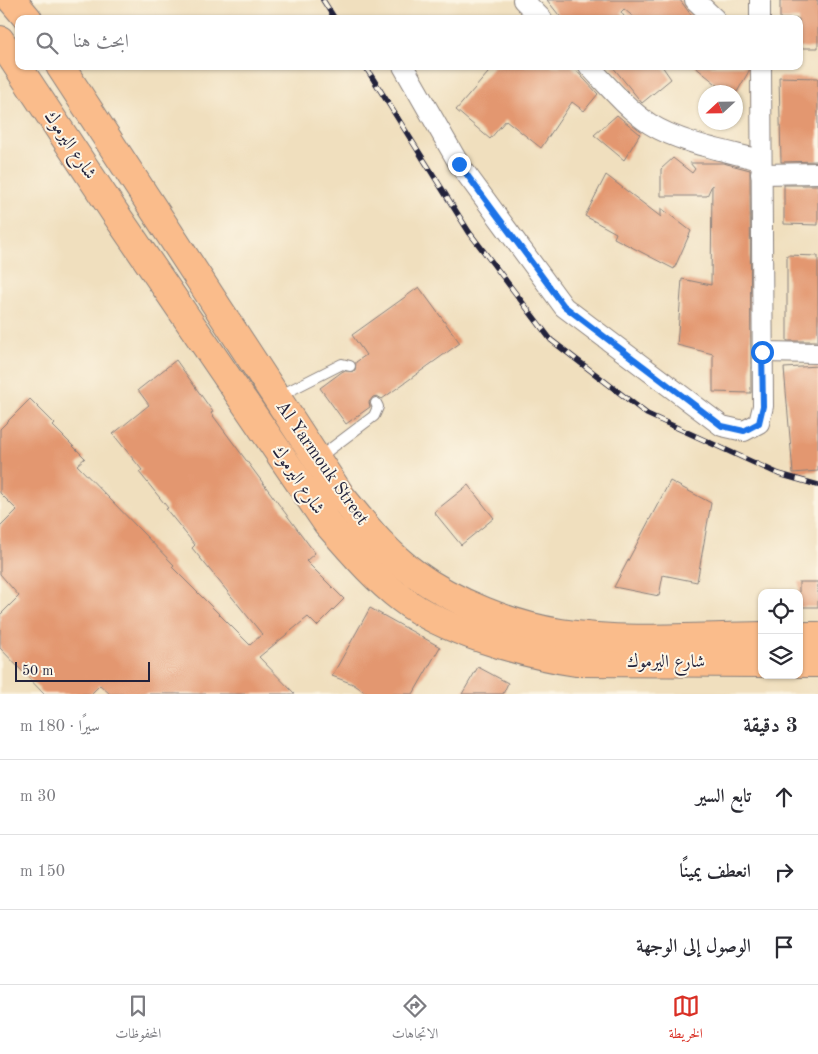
<!DOCTYPE html>
<html lang="ar">
<meta charset="utf-8">
<style>
:root{--surface:#fff;--page:#f2f2f3;--text:#2b2b33;--muted:#7c7c81;--line:#e1e1e2;--accent:#d93025}
body{margin:0;font-family:"Old Standard TT",Amiri,serif;background:var(--page);color:var(--text);direction:rtl}
.controls{position:absolute;right:15px;bottom:15px;display:grid;overflow:hidden;border-radius:10px;box-shadow:0 1px 4px #0004}
.controls button{width:45px;height:45px;display:grid;place-items:center;padding:0;border:0;border-bottom:1px solid var(--line);background:var(--surface);color:var(--text);font:25px sans-serif}
.compass{position:absolute;left:698px;top:85px;width:45px;height:45px;border-radius:50%;background:var(--surface);box-shadow:0 1px 4px #0004;rotate:248deg}
.scale{position:absolute;left:15px;bottom:12px;width:135px;box-sizing:border-box;padding-left:5px;border:2px solid #22223b;border-top:0;font-size:14px;line-height:18px;white-space:nowrap;color:#22223b;-webkit-text-stroke:4px #fcf5e5;paint-order:stroke}
.stop{position:absolute;width:15px;height:15px;margin:-11px;border:4px solid #1a73e8;border-radius:50%;background:#fff}
.stop.end{background:#1a73e8;border-color:#fff;box-shadow:0 1px 5px #0008}
.list{margin:0;padding:0;list-style:none}
h2{display:flex;justify-content:space-between;align-items:center;height:65px;margin:0;padding:0 20px;font-size:21px}
h2 small{font-size:16px;font-weight:400;color:var(--muted)}
.list li{display:grid;grid-template-columns:32px 1fr auto;gap:15px;align-items:center;box-sizing:border-box;height:75px;padding:0 20px;border-top:1px solid var(--line)}
.list b{display:block;font-size:19px;white-space:nowrap}
.list em{font-size:16px;font-style:normal;color:var(--muted)}
.icon{flex:none;width:28px;height:28px;fill:none;stroke:currentColor;stroke-width:2;stroke-linecap:round;stroke-linejoin:round}
.map{position:relative;flex:none;width:818px;height:694px;overflow:hidden;direction:ltr}
.search{position:absolute;background:var(--surface);box-shadow:0 1px 4px #0004;left:15px;right:15px;top:15px;height:55px;display:flex;align-items:center;gap:12px;box-sizing:border-box;padding:0 18px;border-radius:10px;color:var(--muted);font-size:19px}
.sheet{height:290px;background:var(--surface)}
nav{display:flex;justify-content:space-around;align-items:center;box-sizing:border-box;height:70px;border-top:1px solid var(--line);background:var(--surface);font-size:14px;color:var(--muted)}
nav a{display:grid;justify-items:center;gap:2px}
nav .on{color:var(--accent)}
.map>svg:first-child{display:block}
.building{fill:#e39770}
.lines{fill:none;stroke-linecap:round;stroke-linejoin:round}
.lane-casing{stroke:#89807c;stroke-width:12}
.street-casing{stroke:#89807c;stroke-width:22}
.highway-casing{stroke:#89807c;stroke-width:30}
.lane{stroke:#fff;stroke-width:10}
.street{stroke:#fff;stroke-width:20}
.highway{stroke:#fabc8b;stroke-width:28}
.rail-casing{stroke:#22223b;stroke-width:5.5}
.rail{stroke:#fcf5e5;stroke-width:4;stroke-dasharray:11;stroke-linecap:butt}
.route{stroke:#1a73e8;stroke-width:6}
.labels{text-anchor:middle;dominant-baseline:central;stroke-width:4;stroke-linejoin:round;paint-order:stroke}
.street-label{font-size:18px;fill:#22223b;stroke:#fcf5e5}
</style>
<div class="map">
<svg width="818" height="694" viewBox="0 0 818 694">
<rect width="100%" height="100%" fill="#fcf5e5"/>
<filter id="ink" filterUnits="userSpaceOnUse"><feTurbulence type="fractalNoise" baseFrequency=".02" numOctaves="2"/><feDisplacementMap in="SourceGraphic" scale="10" xChannelSelector="R" yChannelSelector="G"/><feConvolveMatrix kernelMatrix="1 2 1 2 8 2 1 2 1" color-interpolation-filters="sRGB"/></filter>
<filter id="wash" filterUnits="userSpaceOnUse"><feTurbulence type="fractalNoise" baseFrequency=".0096" numOctaves="4" result="noise"/><feDisplacementMap in="SourceGraphic" scale="20" xChannelSelector="R" yChannelSelector="G"/><feGaussianBlur stdDeviation="1.12" result="paint"/><feColorMatrix in="noise" values="0 0 0 0 0 0 0 0 0 0 0 0 0 0 0 0 0 1.4 0 .05"/><feComposite in="paint" operator="in"/></filter>
<g filter="url(#wash)">
<rect width="100%" height="100%" fill="#f0dfbe"/>
<g id="blocks">
<g class="building">
<polygon points="547,0 680,0 694,19 636,19 624,9 621,12 626,19 562,19"/>
<polygon points="780,0 818,0 818,48 799,48 799,19 780,19"/>
<polygon points="494,66 572,66 598,94 584,111 572,102 541,148 506,120 490,139 456,110"/>
<polygon points="612,66 662,66 671,79 642,103"/>
<polygon points="694,66 749,66 749,71 737,92 726,92"/>
<polygon points="779,77 818,78 818,161 781,162"/>
<polygon points="617,115 640,134 624,160 594,135"/>
<polygon points="673,158 692,173 695,169 690,163 723,163 750,170 751,393 713,392 713,354 677,345 682,279 711,285 712,185 707,196 661,196 661,169"/>
<polygon points="606,175 661,217 661,208 691,231 674,269 614,238 616,233 585,216"/>
<polygon points="784,185 818,185 818,225 784,224"/>
<polygon points="787,255 818,256 818,341 787,341"/>
<polygon points="419,287 460,343 382,399 377,396 373,397 369,402 370,407 346,424 320,388 343,371 355,371 356,362 366,355 352,335"/>
<polygon points="176,360 213,412 211,413 315,553 306,561 344,599 317,626 308,617 259,657 295,694 110,694 100,685 91,694 44,694 0,648 0,615 19,596 0,574 0,527 17,510 0,493 0,429 30,399 55,424 53,426 85,458 77,465 174,565 172,567 250,645 262,634 192,548 195,545 166,509 168,508 139,472 142,470 113,434 149,405 138,390"/>
<polygon points="818,366 818,471 793,473 784,368"/>
<polygon points="670,481 711,503 697,582 663,575 659,596 614,587"/>
<polygon points="468,485 494,518 461,545 434,512"/>
<rect x="799" y="582" width="19" height="25"/>
<polygon points="370,608 440,647 413,694 368,694 353,684 332,676"/>
<polygon points="478,667 508,683 503,694 462,694"/>
</g>
</g>
</g>
<g filter="url(#ink)">
<use href="#blocks" fill-opacity="0" stroke="#89807c" stroke-width="1"/>
<g class="lines">
<g class="lane-casing">
<g id="lane">
<polyline points="277,397 342,364 350,366"/>
<polyline points="317,459 374,416 378,407 376,403"/>
</g>
</g>
<g class="street-casing">
<g id="street">
<polyline points="523,0 542,19"/>
<polyline points="695,0 715,19"/>
<polyline points="760,0 760,19"/>
<polyline points="403,66 459,164 564,307 722,426 744,431 759,423 763,406 761,66"/>
<path d="M589,66c19,20 38,43 61,58 30,19 76,27 110,36"/>
<polyline points="761,174 818,173"/>
<polyline points="763,352 818,353"/>
</g>
</g>
<g class="highway-casing">
<g id="highway">
<polyline points="12,0 28,19"/>
<path d="M0,40l115,173 212,310c23,26 46,54 75,76 41,32 122,55 174,63l186,1"/>
<path d="M60,66l281,430c22,27 44,56 73,77 39,29 99,53 147,60 65,10 135,4 201,3"/>
<polyline points="799,636 818,636"/>
<polyline points="799,663 818,663"/>
</g>
</g>
<use href="#lane" class="lane"/>
<use href="#street" class="street"/>
<use href="#highway" class="highway"/>
<g class="rail-casing">
<g id="rail">
<polyline points="323,0 335,19"/>
<polyline points="365,66 469,232 551,340 647,414 779,474 818,485"/>
</g>
</g>
<use href="#rail" class="rail"/>
</g>
</g>
<g class="lines" filter="url(#ink)">
<polyline class="route" points="459,164 564,306 722,426 744,431 759,423 763,406 762,352"/>
</g>
<g class="labels">
<g class="street-label">
<text transform="translate(70 145) rotate(56)">شارع اليرموك</text>
<text transform="translate(322 463) rotate(55)">Al Yarmouk Street</text>
<text transform="translate(298 480) rotate(56)">شارع اليرموك</text>
<text x="666" y="662">شارع اليرموك</text>
</g>
</g>
</svg>
<div class="controls">
<button><svg class="icon" aria-label="locate" viewBox="0 0 24 24"><circle cx="12" cy="12" r="6"/><path d="M12 2v4M12 18v4M2 12h4M18 12h4"/></svg></button>
<button><svg class="icon" aria-label="layers" viewBox="0 0 24 24"><path d="M12 4l9 5-9 5-9-5zM3 14l9 5 9-5"/></svg></button>
</div>
<svg class="compass" viewBox="-18 -18 36 36"><path d="M0-13l5 13h-10z" fill="#e53935"/><path d="M0 13l5-13h-10z" fill="#7c7c81"/></svg>
<div class="scale">50 m</div>
<div class="stop" style="left:762px;top:352px"></div>
<div class="stop end" style="left:459px;top:164px"></div>
<div class="search"><svg class="icon" aria-label="search" viewBox="0 0 24 24"><circle cx="10" cy="10" r="6"/><path d="M15 15l6 6"/></svg>ابحث هنا</div>
</div>
<section class="sheet">
<h2>3 دقيقة<small>سيرًا · 180 m</small></h2>
<ul class="list">
<li><svg class="icon" aria-label="ahead" viewBox="0 0 24 24"><path d="M12 20V5M6 11l6-6 6 6"/></svg><div><b>تابع السير</b></div><em>30 m</em></li>
<li><svg class="icon" aria-label="right" viewBox="0 0 24 24"><path d="M7 20v-9h11M14 6l5 5-5 5"/></svg><div><b>انعطف يمينًا</b></div><em>150 m</em></li>
<li><svg class="icon" aria-label="arrive" viewBox="0 0 24 24"><path d="M6 21V4h12l-3 4 3 4H6"/></svg><div><b>الوصول إلى الوجهة</b></div></li>
</ul>
</section>
<nav>
<a class="on"><svg class="icon" aria-label="map" viewBox="0 0 24 24"><path d="M3 6l6-2 6 2 6-2v14l-6 2-6-2-6 2zM9 4v14M15 6v14"/></svg>الخريطة</a>
<a><svg class="icon" aria-label="directions" viewBox="0 0 24 24"><path d="M12 3l9 9-9 9-9-9zM9 14v-3h6M13 9l2 2-2 2"/></svg>الاتجاهات</a>
<a><svg class="icon" aria-label="saved" viewBox="0 0 24 24"><path d="M7 4h10v16l-5-4-5 4z"/></svg>المحفوظات</a>
</nav>
